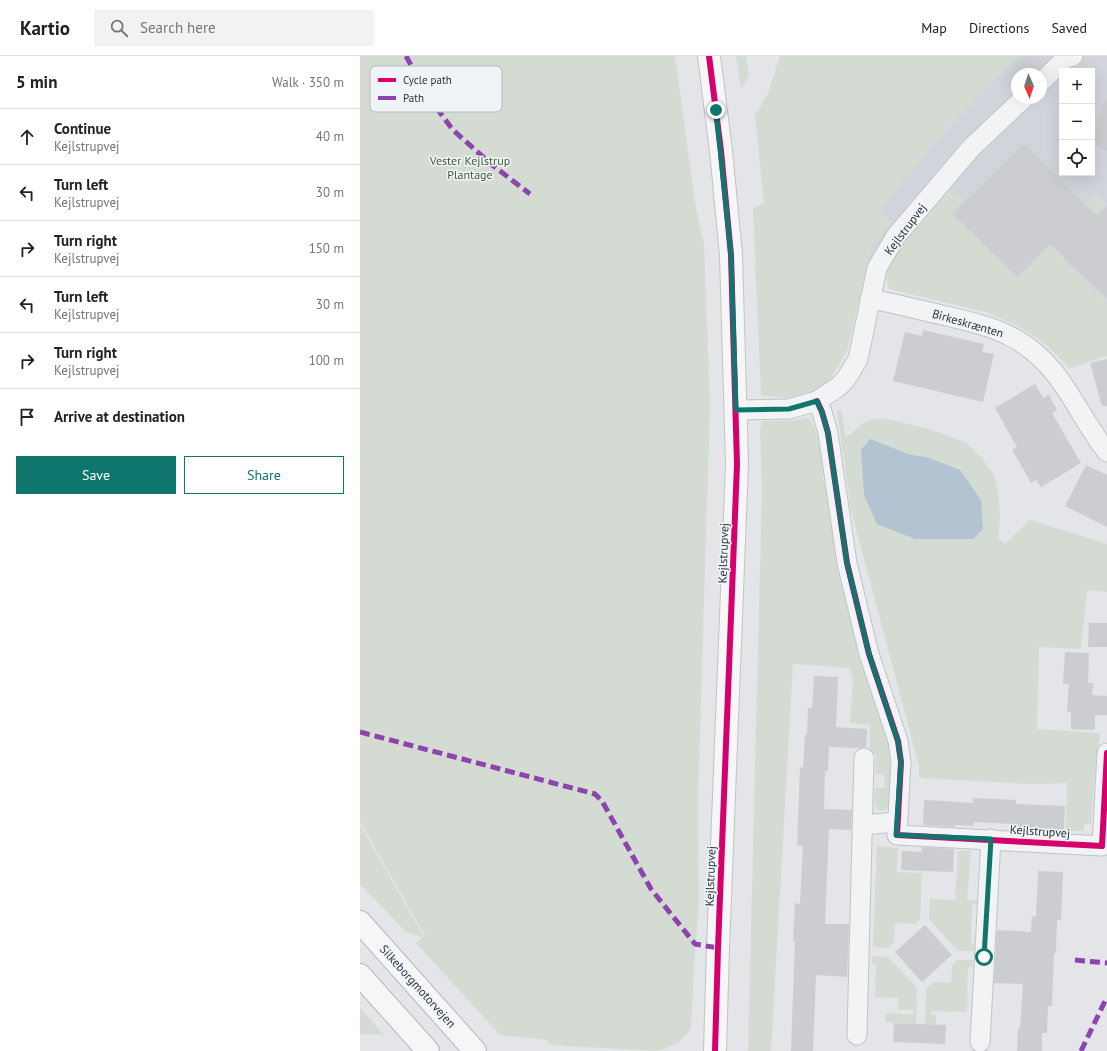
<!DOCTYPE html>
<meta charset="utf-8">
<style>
:root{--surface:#fff;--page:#f2f2f2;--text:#222;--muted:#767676;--line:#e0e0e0;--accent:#0f766e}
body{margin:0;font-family:"PT Sans",sans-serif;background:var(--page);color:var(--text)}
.controls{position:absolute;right:12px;top:12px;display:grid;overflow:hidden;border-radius:0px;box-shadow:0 4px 16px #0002}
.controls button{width:36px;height:36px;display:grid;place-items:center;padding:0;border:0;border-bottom:1px solid var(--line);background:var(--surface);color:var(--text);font:20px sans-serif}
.compass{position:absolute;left:651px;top:12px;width:36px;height:36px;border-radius:50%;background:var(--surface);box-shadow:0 4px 16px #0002;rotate:177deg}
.stop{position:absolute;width:12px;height:12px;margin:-9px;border:3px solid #0f766e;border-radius:50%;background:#fff}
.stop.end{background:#0f766e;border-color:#fff;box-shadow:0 1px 4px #0008}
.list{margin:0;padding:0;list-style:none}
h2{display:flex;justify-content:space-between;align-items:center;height:52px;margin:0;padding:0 16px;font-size:17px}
h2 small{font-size:13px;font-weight:400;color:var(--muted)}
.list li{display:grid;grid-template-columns:26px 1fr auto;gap:12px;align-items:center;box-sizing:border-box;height:56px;padding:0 16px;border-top:1px solid var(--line)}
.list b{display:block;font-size:15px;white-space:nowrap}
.list p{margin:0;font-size:13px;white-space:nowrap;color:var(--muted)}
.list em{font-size:13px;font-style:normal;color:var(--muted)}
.actions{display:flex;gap:8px;padding:12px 16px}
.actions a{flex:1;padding:9px 0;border:1px solid var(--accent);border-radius:0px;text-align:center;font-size:14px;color:var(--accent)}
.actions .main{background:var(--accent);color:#fff}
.icon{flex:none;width:22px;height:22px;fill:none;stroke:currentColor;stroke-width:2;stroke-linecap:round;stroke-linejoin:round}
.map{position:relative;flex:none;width:747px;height:995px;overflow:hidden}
header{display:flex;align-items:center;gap:24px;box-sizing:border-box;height:56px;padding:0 20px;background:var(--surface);border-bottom:1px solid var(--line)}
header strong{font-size:19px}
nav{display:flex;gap:22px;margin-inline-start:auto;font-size:14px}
.search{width:280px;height:36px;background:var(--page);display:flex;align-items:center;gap:10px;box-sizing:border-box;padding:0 14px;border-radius:0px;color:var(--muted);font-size:15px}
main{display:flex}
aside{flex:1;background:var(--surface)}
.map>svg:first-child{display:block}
.built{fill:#d1d5db;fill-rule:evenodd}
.green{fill:#d4dbd3}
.water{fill:#b2c3d2}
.building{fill:#cbcdd0}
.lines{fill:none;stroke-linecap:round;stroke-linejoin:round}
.street-casing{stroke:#c1c3c6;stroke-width:21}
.secondary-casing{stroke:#c1c3c6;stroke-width:24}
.highway-casing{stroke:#b5b8bd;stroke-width:24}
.street{stroke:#f2f3f5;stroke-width:19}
.secondary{stroke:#f6f6f7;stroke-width:22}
.highway{stroke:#f6f6f7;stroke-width:22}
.quiet{stroke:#8e44ad;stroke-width:5;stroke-dasharray:10 5;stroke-linecap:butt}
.cycleway-casing{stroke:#f1f4f7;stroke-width:8}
.cycleway{stroke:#d6006c;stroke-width:6}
.route{stroke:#0f766e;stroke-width:5}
.labels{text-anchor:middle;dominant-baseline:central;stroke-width:3;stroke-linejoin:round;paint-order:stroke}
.park-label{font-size:12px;fill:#405d37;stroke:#f1f4f7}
.street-label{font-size:12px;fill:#2a3341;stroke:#f1f4f7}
.key{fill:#f1f4f7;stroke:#b5bac0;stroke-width:1}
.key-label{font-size:11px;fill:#2a3341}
</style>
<header>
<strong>Kartio</strong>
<div class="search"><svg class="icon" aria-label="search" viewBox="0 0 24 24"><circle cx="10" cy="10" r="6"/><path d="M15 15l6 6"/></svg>Search here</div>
<nav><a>Map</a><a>Directions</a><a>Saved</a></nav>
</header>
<main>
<aside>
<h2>5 min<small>Walk · 350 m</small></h2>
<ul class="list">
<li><svg class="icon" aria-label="ahead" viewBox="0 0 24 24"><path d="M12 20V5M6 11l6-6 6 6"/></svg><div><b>Continue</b><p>Kejlstrupvej</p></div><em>40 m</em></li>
<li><svg class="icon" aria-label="left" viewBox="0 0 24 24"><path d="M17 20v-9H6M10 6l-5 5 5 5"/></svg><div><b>Turn left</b><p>Kejlstrupvej</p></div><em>30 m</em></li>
<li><svg class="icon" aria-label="right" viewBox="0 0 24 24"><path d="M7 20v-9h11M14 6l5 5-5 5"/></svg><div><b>Turn right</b><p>Kejlstrupvej</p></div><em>150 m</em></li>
<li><svg class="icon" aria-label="left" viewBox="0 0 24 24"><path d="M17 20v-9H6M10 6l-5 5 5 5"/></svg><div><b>Turn left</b><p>Kejlstrupvej</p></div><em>30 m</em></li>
<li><svg class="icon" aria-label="right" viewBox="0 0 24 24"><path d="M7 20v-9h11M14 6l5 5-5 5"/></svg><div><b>Turn right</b><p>Kejlstrupvej</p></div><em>100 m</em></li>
<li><svg class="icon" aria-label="arrive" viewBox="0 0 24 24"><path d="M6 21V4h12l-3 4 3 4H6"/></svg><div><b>Arrive at destination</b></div></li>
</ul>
<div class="actions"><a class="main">Save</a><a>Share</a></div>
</aside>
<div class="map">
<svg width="747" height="995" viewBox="0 0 747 995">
<rect width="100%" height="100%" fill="#e3e5e8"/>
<path class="built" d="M656,0h91v278l-102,-39 -147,-27 13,-82zM702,15h30v102h-30zM657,18h24v24h-24z"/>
<g class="green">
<polygon points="0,0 315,0 335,147 344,189 350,349 338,741 339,849 334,910 331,973 319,986 299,995 190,989 187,984 140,979 56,887 63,881 61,881 45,875 0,828 0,769 64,881 65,880 0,766"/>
<polygon points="376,0 386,0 389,20 381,33"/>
<path d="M420,0h242c-18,13 -33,31 -48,47 -34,34 -65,70 -94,108l13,12 -21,23 -25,105 -17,29 -17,12 -22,7 -30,-4 -8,-187 11,-5 -9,-88 12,-19z"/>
<polygon points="589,132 604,143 591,157 658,223 736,137 746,148 704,205 747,245 747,300 710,312 684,287 658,270 626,256 529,233 526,220 536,199 554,173"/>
<polygon points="477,355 482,355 485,380 490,379 503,367 514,363 526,363 566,372 605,386 622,402 635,421 639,443 640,464 638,477 639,483 645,488 670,464 747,488 747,536 727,534 721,593 679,591 677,673 740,677 737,711 735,716 731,768 724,768 724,775 706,775 707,727 671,728 559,722 559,710 491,454"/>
<polygon points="448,362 453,369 462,390 463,422 518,648 534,699 532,744 527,753 521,755 516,752 514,744 515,732 525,732 524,719 515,718 516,699 509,698 510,669 490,667 493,624 490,612 433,608 411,995 388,995 402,432 400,375 402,365 427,365"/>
<polygon points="517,790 538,792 537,816 562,817 560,863 555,868 535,867 534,886 528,892 513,891"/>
<polygon points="598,795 611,795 607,844 624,844 624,848 612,848 611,888 615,888 615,895 598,895 569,863 570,843 595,844"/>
<polygon points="512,900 528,901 557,932 556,967 525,966 526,957 553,958 553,954 538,954 538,942 515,941 516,908 512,907"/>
<polygon points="597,904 613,904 613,911 608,911 607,956 571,955 571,959 576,959 576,968 565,968 566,933 573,926 591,927 592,910"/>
<polygon points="0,952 24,979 0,978"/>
</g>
<polygon class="water" points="510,383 548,398 569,402 600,414 621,444 623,473 613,483 555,483 517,468 504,439 501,394"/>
<g class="building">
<polygon points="745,44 747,44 747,95 732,89 732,80"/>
<polygon points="664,87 737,160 747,150 747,242 690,188 657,221 593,158"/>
<polygon points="563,274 624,288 622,296 634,298 623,346 533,325 545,276 562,280"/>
<polygon points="747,303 747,350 742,350 730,307"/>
<polygon points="675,328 683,342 689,339 697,354 692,357 721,407 681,431 676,424 671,427 665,416 652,394 657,391 635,352"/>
<polygon points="726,409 747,419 747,471 705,450"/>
<polygon points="729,567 747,567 747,591 728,591"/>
<polygon points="705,596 729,597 728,627 733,627 732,639 747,640 747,659 735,659 735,674 711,673 711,656 707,656 709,628 703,628"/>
<polygon points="454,620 478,621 476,671 507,673 506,691 499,692 469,691 468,715 465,715 464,753 492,754 491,774 469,773 465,868 489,868 487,921 456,919 453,995 431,995 435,885 433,885 435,847 440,848 443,790 437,790 440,711 443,712 445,678 447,679 448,652 452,652"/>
<polygon points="613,742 656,744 656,748 705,750 704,774 653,772 653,768 614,766 613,770 595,769 595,771 563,769 564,744 613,747"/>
<polygon points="562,791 594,793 593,816 541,814 542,795 562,796"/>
<polygon points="678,815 703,816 701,864 697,864 696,897 694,897 692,950 688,950 687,977 682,977 682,995 657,995 658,973 660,973 663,928 634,927 637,874 671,876 672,860 676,861"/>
<polygon points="565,869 592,899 562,926 535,896"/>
<polygon points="534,967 586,969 585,988 533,986"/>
</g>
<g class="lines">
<g class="street-casing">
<g id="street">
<polyline points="681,26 706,2 713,0"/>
<path d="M510,243c23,4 46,10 68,15 50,12 85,18 119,62 18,24 31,52 50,76"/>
<polyline points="457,345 462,356 468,377 487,507 509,598 538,685 541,706 537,779 742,790 747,697"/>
<polyline points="376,354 429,353 457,345 478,331 486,323 498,303 517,212 536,180 611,92 664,42"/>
<polyline points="502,769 537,766"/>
<polyline points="497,979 504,702"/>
<polyline points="620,986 631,783"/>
</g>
</g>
<g class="secondary-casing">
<polyline id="secondary" points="349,0 361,95 371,199 377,408 358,892 355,995"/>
</g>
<g class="highway-casing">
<g id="highway">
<polyline points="0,866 115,995"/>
<polyline points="0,919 68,995"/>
</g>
</g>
<use href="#street" class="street"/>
<use href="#secondary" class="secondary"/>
<use href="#highway" class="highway"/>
<g class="quiet">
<polyline points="46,0 67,39 93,74 131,108 170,138"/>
<polyline points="0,676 235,738 242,745 291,833 335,888 358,892"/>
<polyline points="715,904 747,907"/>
<polyline points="721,995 747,941"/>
</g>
<g class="cycleway-casing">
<g id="cycleway">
<polyline points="349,0 361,95 371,199 377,408 358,892 355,995"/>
<polyline points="457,345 462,356 468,377 487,507 509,598 538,685 541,706 537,779 742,790 747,697"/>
</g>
</g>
<use href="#cycleway" class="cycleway"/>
</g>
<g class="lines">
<polyline class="route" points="356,54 371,199 376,354 429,353 457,345 462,356 468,377 487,507 509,598 538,686 541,706 536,779 631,783 624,901"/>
</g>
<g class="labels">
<g class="park-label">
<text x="110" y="104">Vester Kejlstrup<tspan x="110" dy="14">Plantage</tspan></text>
</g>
<g class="street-label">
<text transform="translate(545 173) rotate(-53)">Kejlstrupvej</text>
<text transform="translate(608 267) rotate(16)">Birkeskrænten</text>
<text transform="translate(363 497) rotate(-88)">Kejlstrupvej</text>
<text transform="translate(680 775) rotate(4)">Kejlstrupvej</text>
<text transform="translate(350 820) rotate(-88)">Kejlstrupvej</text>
<text transform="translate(58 930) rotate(48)">Silkeborgmotorvejen</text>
</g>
</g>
<rect x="10" y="10" width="132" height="46" rx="6" class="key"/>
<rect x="18" y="22" width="18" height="4" fill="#d6006c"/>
<rect x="18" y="40" width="18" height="4" fill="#8e44ad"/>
<g class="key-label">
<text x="43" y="28">Cycle path</text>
<text x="43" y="46">Path</text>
</g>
</svg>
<div class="controls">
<button>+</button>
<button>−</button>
<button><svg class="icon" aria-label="locate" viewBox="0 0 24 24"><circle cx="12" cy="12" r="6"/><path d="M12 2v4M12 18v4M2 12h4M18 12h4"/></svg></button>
</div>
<svg class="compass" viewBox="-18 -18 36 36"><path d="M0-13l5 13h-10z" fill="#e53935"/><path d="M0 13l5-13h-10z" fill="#767676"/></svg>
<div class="stop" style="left:624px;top:901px"></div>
<div class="stop end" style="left:356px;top:54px"></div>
</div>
</main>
